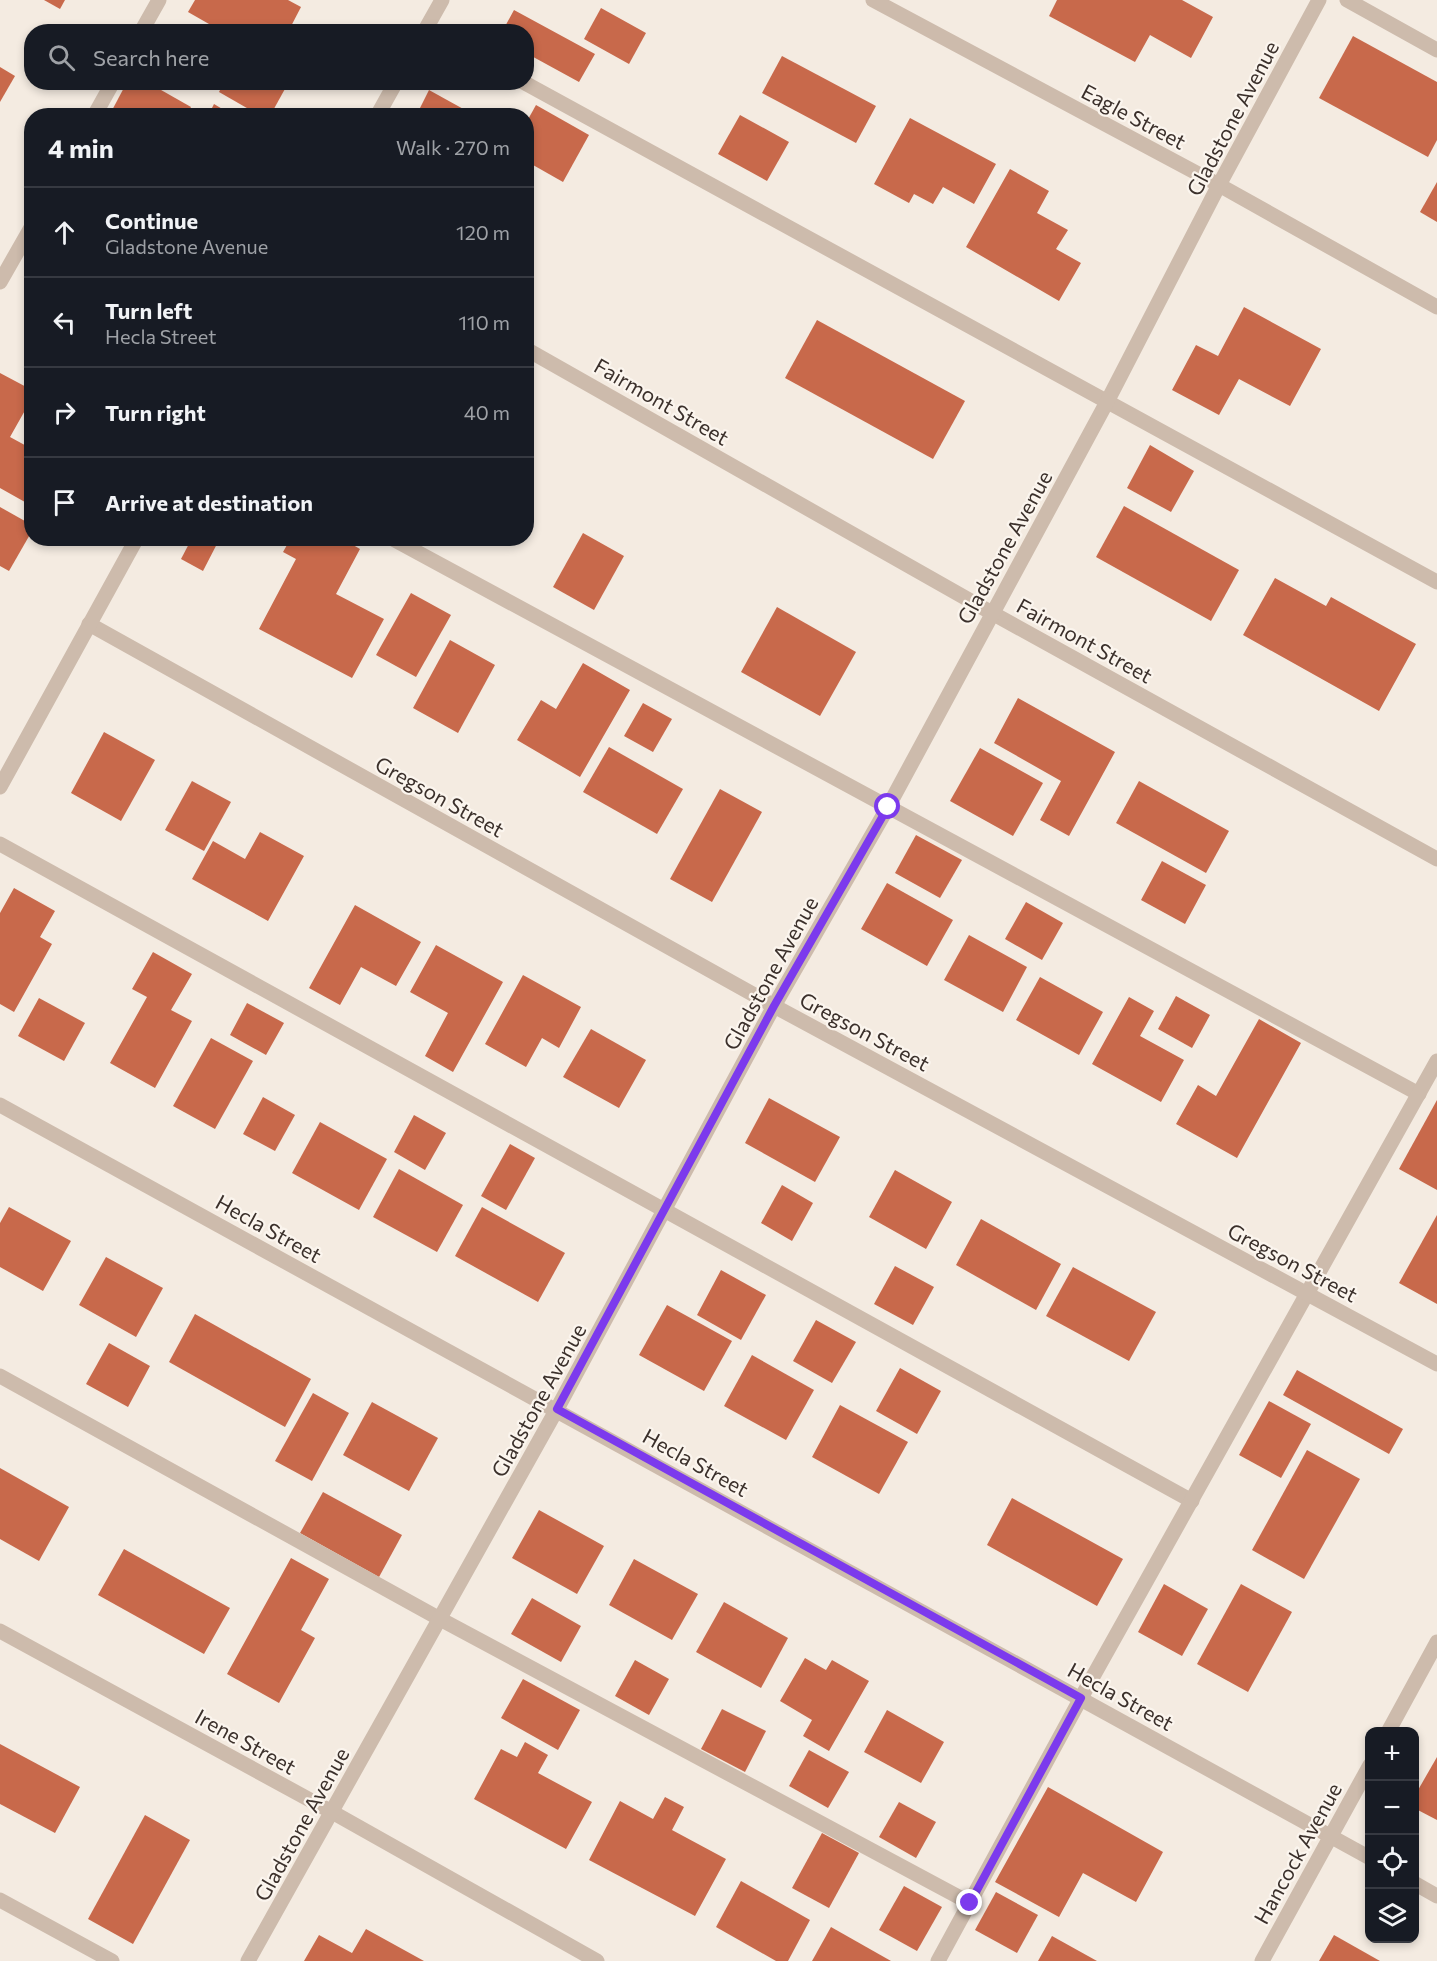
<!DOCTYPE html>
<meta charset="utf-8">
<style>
:root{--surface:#171b24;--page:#242831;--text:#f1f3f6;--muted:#9ea1a6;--line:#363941}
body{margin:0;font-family:Commissioner,sans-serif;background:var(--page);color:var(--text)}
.controls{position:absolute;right:18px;bottom:18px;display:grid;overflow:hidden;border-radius:12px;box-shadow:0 3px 9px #0003}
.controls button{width:54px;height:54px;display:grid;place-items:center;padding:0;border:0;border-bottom:2px solid var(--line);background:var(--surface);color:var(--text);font:30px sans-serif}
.stop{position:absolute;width:18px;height:18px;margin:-14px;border:4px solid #7c3aed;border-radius:50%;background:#fff}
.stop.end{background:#7c3aed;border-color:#fff;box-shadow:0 2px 6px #0008}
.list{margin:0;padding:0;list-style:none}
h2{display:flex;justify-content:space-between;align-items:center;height:78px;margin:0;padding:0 24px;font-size:26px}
h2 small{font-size:20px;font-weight:400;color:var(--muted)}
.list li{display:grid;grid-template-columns:39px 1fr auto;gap:18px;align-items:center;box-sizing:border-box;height:90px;padding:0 24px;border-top:2px solid var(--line)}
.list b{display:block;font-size:22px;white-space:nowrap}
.list p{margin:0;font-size:20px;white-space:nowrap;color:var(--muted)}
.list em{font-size:20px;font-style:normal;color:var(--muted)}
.icon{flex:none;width:33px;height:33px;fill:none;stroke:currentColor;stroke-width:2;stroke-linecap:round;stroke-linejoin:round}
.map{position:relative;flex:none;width:1437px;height:1961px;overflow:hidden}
.search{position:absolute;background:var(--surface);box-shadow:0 3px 9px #0003;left:24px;top:24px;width:510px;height:66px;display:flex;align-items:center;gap:15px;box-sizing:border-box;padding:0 21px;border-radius:24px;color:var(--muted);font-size:22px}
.panel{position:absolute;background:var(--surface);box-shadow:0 3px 9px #0003;left:24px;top:108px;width:510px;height:438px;border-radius:24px}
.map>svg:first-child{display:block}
.building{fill:#c8694b}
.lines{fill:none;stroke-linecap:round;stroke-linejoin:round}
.service{stroke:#cdbbac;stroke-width:15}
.minor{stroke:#cdbbac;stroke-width:15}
.tertiary{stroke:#cdbbac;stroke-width:15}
.route{stroke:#7c3aed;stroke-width:8}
.labels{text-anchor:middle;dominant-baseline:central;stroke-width:4.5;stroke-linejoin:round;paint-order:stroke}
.street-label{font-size:21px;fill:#3b302b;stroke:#fbf5ee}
</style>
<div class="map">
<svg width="1437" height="1961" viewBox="0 0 1437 1961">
<rect width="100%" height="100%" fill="#f4ebe1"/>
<g class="building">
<polygon points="44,0 65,0 60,9"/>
<polygon points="195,0 288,0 301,7 288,32 223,32 188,12"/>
<polygon points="1057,0 1182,0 1213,17 1191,58 1150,35 1135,62 1049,16"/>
<polygon points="601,8 646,33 629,64 584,39"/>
<polygon points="514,10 595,54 579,82 526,53 526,32 502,32"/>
<polygon points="1353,36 1437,82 1437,140 1428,157 1319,98"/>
<polygon points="782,56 876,106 856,143 762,93"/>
<polygon points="0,67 15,76 0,102"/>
<polygon points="127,82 147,82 191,107 186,116 109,116"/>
<polygon points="224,82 278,82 286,87 270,116 261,116 219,92"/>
<polygon points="429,90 476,116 416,116"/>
<polygon points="214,104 234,116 208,116"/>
<polygon points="536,105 589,135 563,182 526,161 526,123"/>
<polygon points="740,115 789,142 767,181 718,154"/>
<polygon points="910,118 996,164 974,204 943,187 933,204 914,194 909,203 874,184"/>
<polygon points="1010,169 1049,191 1037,213 1068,230 1056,249 1081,263 1059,301 966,247"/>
<polygon points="1437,182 1437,222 1420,212"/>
<polygon points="1244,307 1321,349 1290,406 1239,379 1219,415 1172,390 1196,345 1218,356"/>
<polygon points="817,320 965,401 933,459 785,378"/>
<polygon points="0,373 32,390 32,398 10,437 32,449 32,506 0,488"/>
<polygon points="1150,445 1194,471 1171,512 1127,488"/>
<polygon points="1124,506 1239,570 1211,621 1096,557"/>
<polygon points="0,507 32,525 32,531 9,571 0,566"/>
<polygon points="583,533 624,556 594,610 553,587"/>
<polygon points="192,538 220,538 203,571 181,559"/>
<polygon points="291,538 341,538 360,549 336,594 384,619 352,678 259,629 296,559 283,552"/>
<polygon points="1275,578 1326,606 1331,597 1416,644 1379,711 1243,635"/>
<polygon points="411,593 451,615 416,677 376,655"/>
<polygon points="777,607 856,652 820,716 741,672"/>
<polygon points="450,640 495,665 458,733 413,708"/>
<polygon points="583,663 630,690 580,777 517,740 541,700 556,709"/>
<polygon points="1018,698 1115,752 1069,836 1040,820 1061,781 994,743"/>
<polygon points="643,703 672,719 653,752 624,736"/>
<polygon points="104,732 155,760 121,821 71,793"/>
<polygon points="609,747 683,789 657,834 583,792"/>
<polygon points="980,748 1043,783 1013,836 950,801"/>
<polygon points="192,781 231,802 204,851 165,830"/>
<polygon points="1139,781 1229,831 1206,873 1116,823"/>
<polygon points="720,789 762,812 712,902 670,879"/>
<polygon points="260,832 304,856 268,921 192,879 213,841 245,859"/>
<polygon points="916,835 962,860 940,898 895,873"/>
<polygon points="1162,861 1206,885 1185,924 1141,900"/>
<polygon points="887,883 953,920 927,966 861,929"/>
<polygon points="14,888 55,911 40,937 52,944 14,1012 0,1004 0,913"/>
<polygon points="1026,902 1063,923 1042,960 1005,939"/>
<polygon points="355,905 421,942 396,986 361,967 340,1005 309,988"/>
<polygon points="969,935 1027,967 1003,1012 944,980"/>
<polygon points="436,945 503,982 453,1072 425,1056 448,1013 410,992"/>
<polygon points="153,952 192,974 171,1010 192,1021 155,1088 110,1063 147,997 132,989"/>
<polygon points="523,975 581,1007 559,1048 542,1038 526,1067 485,1044"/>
<polygon points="1040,977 1103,1012 1079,1055 1016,1020"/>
<polygon points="1176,996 1210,1015 1192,1048 1158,1029"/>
<polygon points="1129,997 1154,1011 1140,1036 1184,1060 1161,1102 1092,1064"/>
<polygon points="39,998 85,1023 64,1061 18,1036"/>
<polygon points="247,1003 284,1023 266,1055 230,1035"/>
<polygon points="1259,1019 1301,1043 1237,1158 1176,1124 1198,1085 1216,1096"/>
<polygon points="591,1029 646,1060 619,1108 563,1077"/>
<polygon points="211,1038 253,1061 215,1129 173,1106"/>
<polygon points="263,1097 295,1115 275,1151 243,1134"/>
<polygon points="769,1098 840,1137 815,1182 745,1143"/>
<polygon points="1437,1100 1437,1190 1399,1169"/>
<polygon points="414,1115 446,1133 425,1170 394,1152"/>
<polygon points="320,1122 387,1159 359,1210 292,1173"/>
<polygon points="510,1144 535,1158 506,1210 481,1196"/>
<polygon points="399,1169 463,1205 437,1252 373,1217"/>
<polygon points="895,1170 952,1202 926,1249 869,1217"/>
<polygon points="782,1185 813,1203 792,1241 761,1223"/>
<polygon points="9,1207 71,1241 43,1291 0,1267 0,1223"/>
<polygon points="482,1207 565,1253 538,1302 455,1256"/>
<polygon points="1437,1215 1437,1304 1399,1283"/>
<polygon points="981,1219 1061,1264 1036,1310 956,1265"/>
<polygon points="106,1257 163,1288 136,1337 79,1305"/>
<polygon points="895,1266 934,1287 913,1325 874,1304"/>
<polygon points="1073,1267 1156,1312 1129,1361 1046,1316"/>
<polygon points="721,1270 766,1295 741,1340 697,1315"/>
<polygon points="667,1305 732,1341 704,1391 639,1355"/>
<polygon points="195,1314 311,1379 285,1427 169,1362"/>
<polygon points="816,1320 856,1342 832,1383 793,1361"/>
<polygon points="109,1343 150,1366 128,1407 86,1384"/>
<polygon points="752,1355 814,1390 786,1440 724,1406"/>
<polygon points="900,1368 941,1391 917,1434 876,1411"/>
<polygon points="1297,1370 1403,1429 1389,1454 1283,1395"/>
<polygon points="313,1393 349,1413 312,1481 275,1461"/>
<polygon points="1269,1401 1311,1424 1281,1478 1239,1455"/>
<polygon points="372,1402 438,1438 409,1491 343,1455"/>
<polygon points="840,1405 908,1442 879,1494 812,1457"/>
<polygon points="1307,1450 1360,1479 1304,1579 1252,1550"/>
<polygon points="0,1468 69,1507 39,1561 0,1539"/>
<polygon points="323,1492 402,1535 379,1577 300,1533"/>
<polygon points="1012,1498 1123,1559 1097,1606 987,1545"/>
<polygon points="539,1510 604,1546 577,1594 512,1558"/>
<polygon points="124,1549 230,1608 204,1654 98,1595"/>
<polygon points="291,1558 329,1579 301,1630 315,1638 279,1703 227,1674"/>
<polygon points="634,1559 698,1594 672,1640 609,1605"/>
<polygon points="1164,1584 1208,1609 1182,1656 1138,1632"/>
<polygon points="1241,1584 1292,1612 1248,1692 1197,1664"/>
<polygon points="532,1598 581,1626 561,1662 511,1634"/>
<polygon points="724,1602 788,1638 761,1688 696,1652"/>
<polygon points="805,1658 826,1670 832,1660 869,1681 829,1751 803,1736 812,1720 780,1701"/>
<polygon points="635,1660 669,1679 649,1715 615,1696"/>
<polygon points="523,1679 580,1710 558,1750 501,1718"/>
<polygon points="722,1709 766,1731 745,1772 701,1749"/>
<polygon points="887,1710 944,1742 921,1783 864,1752"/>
<polygon points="525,1742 548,1755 538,1773 592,1802 566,1849 474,1799 501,1749 517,1757"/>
<polygon points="0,1744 80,1787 55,1833 0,1804"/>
<polygon points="809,1750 849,1772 828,1808 789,1786"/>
<polygon points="1437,1757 1437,1820 1414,1808 1414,1797"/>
<polygon points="1048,1787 1163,1852 1136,1902 1083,1873 1059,1917 995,1882"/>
<polygon points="665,1797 684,1807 672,1830 726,1859 695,1916 589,1860 620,1801 653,1819"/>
<polygon points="899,1802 936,1822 916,1858 879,1837"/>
<polygon points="145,1815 190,1840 133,1944 88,1919"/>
<polygon points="822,1833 859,1853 829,1908 792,1888"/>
<polygon points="741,1881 810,1920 788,1961 776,1961 716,1927"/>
<polygon points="904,1886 942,1907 917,1951 879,1930"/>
<polygon points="996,1892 1038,1915 1017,1953 975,1930"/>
<polygon points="831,1927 891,1961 812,1961"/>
<polygon points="366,1929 424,1961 304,1961 319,1935 352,1953"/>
<polygon points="1334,1935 1380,1961 1319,1961"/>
<polygon points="1052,1936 1097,1961 1038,1961"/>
</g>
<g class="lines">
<g class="service">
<polyline points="1347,0 1437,50"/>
<polyline points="141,32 159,0"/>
<polyline points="523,82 1437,582"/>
<polyline points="94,116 113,82"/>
<polyline points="0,282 32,226"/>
<polyline points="391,538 1419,1094"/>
<polyline points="0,844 1192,1501"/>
<polyline points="0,1376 440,1619 970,1903"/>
<polyline points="0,1900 112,1961"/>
<polyline points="938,1961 1081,1698 1437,1061"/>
</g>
<g class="minor">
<polyline points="873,0 1219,185 1437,307"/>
<polyline points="526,349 992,613 1437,859"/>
<polyline points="89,624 774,1006 1437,1364"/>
<polyline points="0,1105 1370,1858"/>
<polyline points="0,1631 332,1812 597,1961"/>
<polyline points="1388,1732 1437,1642"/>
<polyline points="1414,1883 1437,1896"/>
<polyline points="248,1961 557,1409 774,1006 888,807 1108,400 1219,185 1319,0"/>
<polyline points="1262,1961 1370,1765"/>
</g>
<g class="tertiary">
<polyline points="424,32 442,0"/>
<polyline points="377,116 396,82"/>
<polyline points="0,787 137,538"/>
</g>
</g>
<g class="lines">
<polyline class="route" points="888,807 774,1006 557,1409 1081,1698 970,1903"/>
</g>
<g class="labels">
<g class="street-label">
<text transform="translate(1134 116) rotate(28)">Eagle Street</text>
<text transform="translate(1232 118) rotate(-62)">Gladstone Avenue</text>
<text transform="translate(662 401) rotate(30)">Fairmont Street</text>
<text transform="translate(1004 547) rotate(-61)">Gladstone Avenue</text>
<text transform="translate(1085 640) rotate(29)">Fairmont Street</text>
<text transform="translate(440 796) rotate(29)">Gregson Street</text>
<text transform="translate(770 973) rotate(-61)">Gladstone Avenue</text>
<text transform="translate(865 1031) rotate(28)">Gregson Street</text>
<text transform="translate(269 1228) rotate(29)">Hecla Street</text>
<text transform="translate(1293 1262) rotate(28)">Gregson Street</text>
<text transform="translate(538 1400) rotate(-61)">Gladstone Avenue</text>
<text transform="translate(696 1462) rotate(29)">Hecla Street</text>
<text transform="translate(1121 1696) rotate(29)">Hecla Street</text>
<text transform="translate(246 1741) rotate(29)">Irene Street</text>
<text transform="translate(301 1824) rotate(-61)">Gladstone Avenue</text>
<text transform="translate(1297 1853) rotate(-61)">Hancock Avenue</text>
</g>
</g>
</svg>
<div class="controls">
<button>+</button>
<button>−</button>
<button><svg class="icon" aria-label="locate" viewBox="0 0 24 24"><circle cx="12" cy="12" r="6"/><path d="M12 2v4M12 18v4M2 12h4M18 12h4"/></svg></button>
<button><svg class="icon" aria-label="layers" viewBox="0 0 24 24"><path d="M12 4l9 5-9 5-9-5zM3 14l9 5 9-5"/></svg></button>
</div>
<div class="stop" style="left:888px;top:807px"></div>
<div class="stop end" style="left:970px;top:1903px"></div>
<div class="search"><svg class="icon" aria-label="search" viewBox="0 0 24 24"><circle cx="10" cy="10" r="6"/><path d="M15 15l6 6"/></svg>Search here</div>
<section class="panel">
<h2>4 min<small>Walk · 270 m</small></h2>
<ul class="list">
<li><svg class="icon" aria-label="ahead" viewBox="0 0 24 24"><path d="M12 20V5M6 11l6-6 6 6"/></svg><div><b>Continue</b><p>Gladstone Avenue</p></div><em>120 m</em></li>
<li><svg class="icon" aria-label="left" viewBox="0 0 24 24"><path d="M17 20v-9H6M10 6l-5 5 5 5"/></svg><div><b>Turn left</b><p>Hecla Street</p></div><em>110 m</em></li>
<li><svg class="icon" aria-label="right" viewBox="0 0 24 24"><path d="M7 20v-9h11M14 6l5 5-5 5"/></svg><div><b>Turn right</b></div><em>40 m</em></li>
<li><svg class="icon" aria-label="arrive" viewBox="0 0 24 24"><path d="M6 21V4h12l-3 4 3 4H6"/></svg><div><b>Arrive at destination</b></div></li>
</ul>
</section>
</div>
